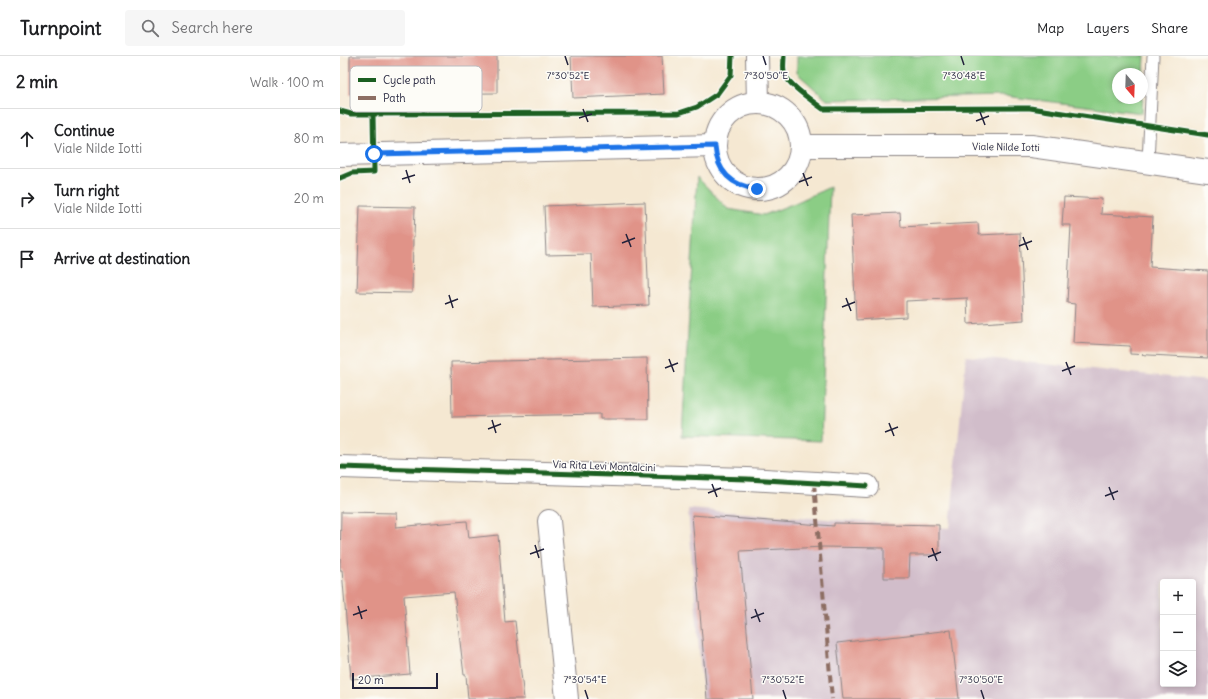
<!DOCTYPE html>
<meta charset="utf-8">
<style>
:root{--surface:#fff;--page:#f6f6f6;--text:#202124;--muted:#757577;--line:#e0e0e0}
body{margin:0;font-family:Delius,sans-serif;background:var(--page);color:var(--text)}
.controls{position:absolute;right:12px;bottom:12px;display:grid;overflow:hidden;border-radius:4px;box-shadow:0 2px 6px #0003}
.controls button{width:36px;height:36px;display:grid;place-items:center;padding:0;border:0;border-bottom:1px solid var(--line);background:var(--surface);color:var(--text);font:20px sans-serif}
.compass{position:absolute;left:772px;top:12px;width:36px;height:36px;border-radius:50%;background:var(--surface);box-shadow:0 2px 6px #0003;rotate:161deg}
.scale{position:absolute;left:12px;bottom:10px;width:86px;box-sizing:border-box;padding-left:4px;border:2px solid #22223b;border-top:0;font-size:11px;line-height:14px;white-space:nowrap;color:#22223b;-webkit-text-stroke:3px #fdfcf7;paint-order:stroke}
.stop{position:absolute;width:12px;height:12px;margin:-9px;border:3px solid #1a73e8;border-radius:50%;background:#fff}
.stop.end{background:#1a73e8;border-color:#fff;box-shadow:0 1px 4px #0008}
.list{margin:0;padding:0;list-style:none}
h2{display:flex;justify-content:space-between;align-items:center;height:52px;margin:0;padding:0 16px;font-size:17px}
h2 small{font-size:13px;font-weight:400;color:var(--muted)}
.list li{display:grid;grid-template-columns:26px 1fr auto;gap:12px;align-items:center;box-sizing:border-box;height:60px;padding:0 16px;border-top:1px solid var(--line)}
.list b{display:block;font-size:15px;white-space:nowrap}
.list p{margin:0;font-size:13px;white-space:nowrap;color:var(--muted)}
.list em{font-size:13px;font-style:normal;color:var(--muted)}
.icon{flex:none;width:22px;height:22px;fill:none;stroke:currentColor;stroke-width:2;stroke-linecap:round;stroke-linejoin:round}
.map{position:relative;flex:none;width:868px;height:643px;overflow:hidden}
header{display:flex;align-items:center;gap:24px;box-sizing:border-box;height:56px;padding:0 20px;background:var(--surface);border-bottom:1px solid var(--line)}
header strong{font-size:19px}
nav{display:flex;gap:22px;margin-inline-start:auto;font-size:14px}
.search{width:280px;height:36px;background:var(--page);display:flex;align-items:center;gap:10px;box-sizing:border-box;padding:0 14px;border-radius:4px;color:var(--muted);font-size:15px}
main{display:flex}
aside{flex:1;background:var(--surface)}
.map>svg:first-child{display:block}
.industrial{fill:#d1bdca;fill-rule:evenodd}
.green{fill:#8bcd85;stroke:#567860;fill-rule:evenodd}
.building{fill:#e09388}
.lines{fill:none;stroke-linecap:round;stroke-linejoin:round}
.service-casing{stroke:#8c8586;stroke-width:13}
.minor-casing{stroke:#8c8586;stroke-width:24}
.service{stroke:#fff;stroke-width:11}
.minor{stroke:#fff;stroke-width:22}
.quiet{stroke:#8d6e63;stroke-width:4;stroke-dasharray:8 4;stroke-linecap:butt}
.cycleway-casing{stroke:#fdfcf7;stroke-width:8}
.cycleway{stroke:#1b5e20;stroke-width:5}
.route{stroke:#1a73e8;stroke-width:5}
.ticks{fill:none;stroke:#22223b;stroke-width:1.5}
.labels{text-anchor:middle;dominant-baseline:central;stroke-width:3;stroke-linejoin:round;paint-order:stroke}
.street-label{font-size:10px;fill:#22223b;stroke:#fdfcf7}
.key{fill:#fdfcf7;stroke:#bbbbbf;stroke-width:1}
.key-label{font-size:11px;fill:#22223b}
.ticks-label{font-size:10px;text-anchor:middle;fill:#22223b;stroke:#fdfcf7;stroke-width:3;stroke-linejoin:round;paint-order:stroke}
</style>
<header>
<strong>Turnpoint</strong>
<div class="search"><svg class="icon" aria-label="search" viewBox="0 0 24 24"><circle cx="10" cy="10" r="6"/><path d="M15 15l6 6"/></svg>Search here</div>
<nav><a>Map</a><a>Layers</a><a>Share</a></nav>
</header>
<main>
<aside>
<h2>2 min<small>Walk · 100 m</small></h2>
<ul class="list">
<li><svg class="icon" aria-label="ahead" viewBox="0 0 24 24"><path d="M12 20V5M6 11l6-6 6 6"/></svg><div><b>Continue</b><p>Viale Nilde Iotti</p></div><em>80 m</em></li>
<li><svg class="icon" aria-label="right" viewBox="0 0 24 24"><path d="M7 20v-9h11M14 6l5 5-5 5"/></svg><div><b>Turn right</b><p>Viale Nilde Iotti</p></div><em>20 m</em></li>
<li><svg class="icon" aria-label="arrive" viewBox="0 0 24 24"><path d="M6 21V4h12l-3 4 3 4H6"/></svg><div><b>Arrive at destination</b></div></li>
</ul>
</aside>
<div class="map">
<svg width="868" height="643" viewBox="0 0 868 643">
<rect width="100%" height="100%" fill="#fdfcf7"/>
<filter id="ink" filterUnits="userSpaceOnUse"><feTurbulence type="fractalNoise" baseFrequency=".025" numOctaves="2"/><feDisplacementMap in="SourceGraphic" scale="8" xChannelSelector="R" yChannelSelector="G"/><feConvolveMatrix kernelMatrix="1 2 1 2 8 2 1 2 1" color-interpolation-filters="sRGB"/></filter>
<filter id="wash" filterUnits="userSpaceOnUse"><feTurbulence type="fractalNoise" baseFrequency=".012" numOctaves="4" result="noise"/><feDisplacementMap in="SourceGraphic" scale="16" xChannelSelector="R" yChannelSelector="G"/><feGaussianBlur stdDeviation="0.9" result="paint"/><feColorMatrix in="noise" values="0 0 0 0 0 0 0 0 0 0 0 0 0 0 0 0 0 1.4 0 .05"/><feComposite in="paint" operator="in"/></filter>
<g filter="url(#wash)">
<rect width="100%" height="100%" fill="#f5e8d2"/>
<path class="industrial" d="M626,300l242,25v318h-505l-15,-190 262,19zM823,526h30v102h-30z"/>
<g class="green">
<path d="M457,0h348l-3,57 -138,-17 -177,4 -30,-27zM778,18h24v24h-24z"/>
<polygon points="357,121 388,153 424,159 455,147 490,131 481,385 342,380"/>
</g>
<g id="blocks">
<g class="building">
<polygon points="10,0 157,0 157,37 10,38"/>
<polygon points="231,0 322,0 324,38 233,42"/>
<polygon points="724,141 762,143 761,158 813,161 810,211 868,215 868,302 790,298 790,290 733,287 735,248 727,247 731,169 722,169"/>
<polygon points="305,146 309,249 253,251 251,198 206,199 204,150"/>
<polygon points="20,150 75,151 74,181 73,181 72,237 17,236"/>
<polygon points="560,157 561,171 638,167 639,179 680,177 684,264 628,268 627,242 566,245 566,261 516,264 511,159"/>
<polygon points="307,302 308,363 260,363 260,358 112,361 111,306"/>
<polygon points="1,456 57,457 56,471 127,465 129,482 158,479 165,566 175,565 184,643 128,643 126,619 124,619 114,536 64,540 70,618 11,623 2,514 0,514"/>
<polygon points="352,459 494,470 494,467 599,469 599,499 570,499 569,522 544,522 544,492 484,491 400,495 413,643 367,643"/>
<polygon points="611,574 619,643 503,643 497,587"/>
</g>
</g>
</g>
<g filter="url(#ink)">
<use href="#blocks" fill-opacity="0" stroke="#8c8586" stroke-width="1"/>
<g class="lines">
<g class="service-casing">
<polyline id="service" points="808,106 813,0"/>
</g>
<g class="minor-casing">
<g id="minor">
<polyline points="417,0 418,47"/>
<circle cx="418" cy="90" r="43"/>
<polyline points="462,90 691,90 868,115"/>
<polyline points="0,99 375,90"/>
<polyline points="0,411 407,423 527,430"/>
<polyline points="209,465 227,643"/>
</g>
</g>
<use href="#service" class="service"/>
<use href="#minor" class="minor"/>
<polyline class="quiet" points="474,427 492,643"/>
<g class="cycleway-casing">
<g id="cycleway">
<path d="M444,0c0,5 -1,11 0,16 2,12 30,30 39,37l207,-1 178,27"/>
<polyline points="0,55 11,58 339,57 357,51 377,38 391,19 392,0"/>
<polyline points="0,122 12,117 34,116 33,59"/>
<polyline points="0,411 407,423 527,430"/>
</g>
</g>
<use href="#cycleway" class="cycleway"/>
</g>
</g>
<g class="lines" filter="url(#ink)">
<path class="route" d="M34,98l341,-8c2,26 17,40 42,43"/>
</g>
<path class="ticks" d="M225,0l3,9M423,0l3,9M621,0l3,9M243,53l5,13M640,56l5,13M239,62l13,-4M636,65l13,-5M66,114l4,13M463,117l5,13M62,123l13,-4M459,126l13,-5M286,178l5,13M683,181l5,13M282,187l13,-5M679,190l13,-5M109,239l4,13M506,242l5,13M105,248l13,-5M502,251l13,-5M329,303l5,13M726,306l5,13M325,312l13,-5M722,315l13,-5M152,364l4,13M549,367l5,13M148,373l13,-5M545,376l13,-5M372,428l5,13M769,431l5,13M368,437l13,-5M765,440l13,-5M195,489l4,13M592,492l5,13M190,498l14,-5M588,501l13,-5M18,550l4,13M415,553l5,13M13,559l14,-5M411,562l13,-5M245,634l3,9M443,634l3,9M641,634l3,9"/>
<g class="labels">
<g class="street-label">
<text transform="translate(666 91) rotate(1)">Viale Nilde Iotti</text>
<text transform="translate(264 410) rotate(2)">Via Rita Levi Montalcini</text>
</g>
</g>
<rect x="10" y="10" width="132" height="46" rx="6" class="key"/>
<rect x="18" y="22" width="18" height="4" fill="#1b5e20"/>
<rect x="18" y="40" width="18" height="4" fill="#8d6e63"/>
<g class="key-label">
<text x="43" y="28">Cycle path</text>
<text x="43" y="46">Path</text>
</g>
<g class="ticks-label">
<text x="228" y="23">7°30'52"E</text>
<text x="426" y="23">7°30'50"E</text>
<text x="624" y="23">7°30'48"E</text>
<text x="245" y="627">7°30'54"E</text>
<text x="443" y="627">7°30'52"E</text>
<text x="641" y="627">7°30'50"E</text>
</g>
</svg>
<div class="controls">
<button>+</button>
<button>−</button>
<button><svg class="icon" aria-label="layers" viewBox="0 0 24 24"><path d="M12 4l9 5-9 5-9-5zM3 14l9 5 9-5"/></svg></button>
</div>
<svg class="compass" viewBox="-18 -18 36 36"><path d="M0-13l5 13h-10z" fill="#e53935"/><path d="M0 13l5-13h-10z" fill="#757577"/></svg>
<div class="scale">20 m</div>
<div class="stop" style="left:34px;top:98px"></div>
<div class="stop end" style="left:417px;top:133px"></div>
</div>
</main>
